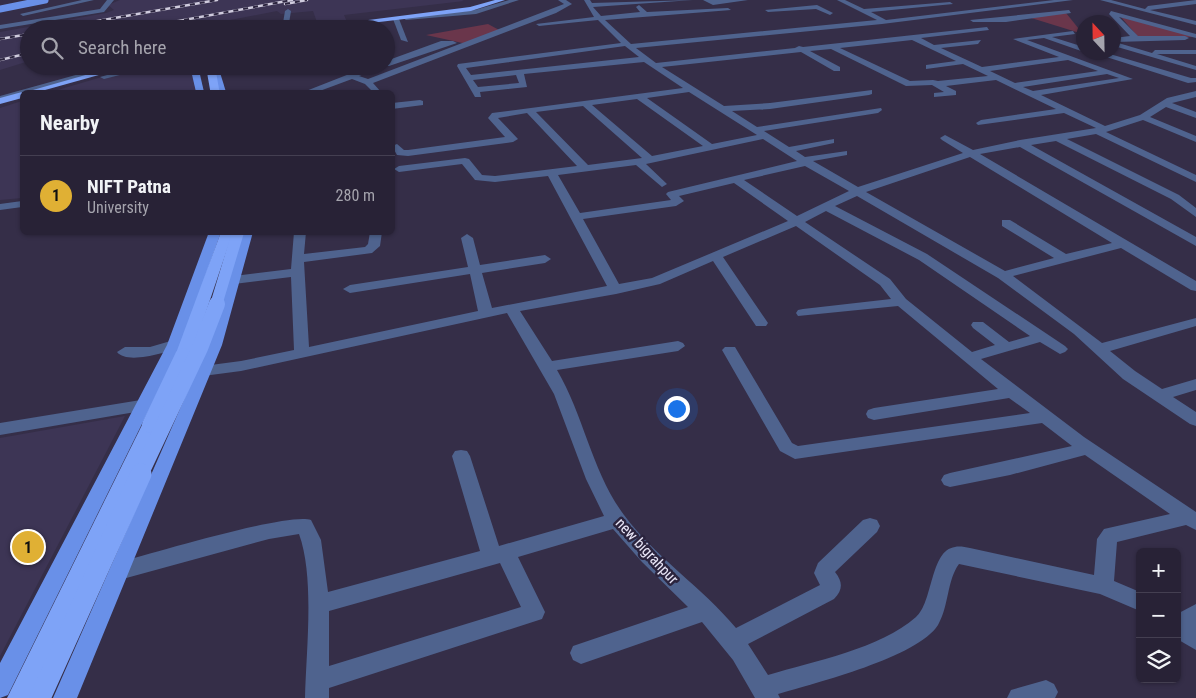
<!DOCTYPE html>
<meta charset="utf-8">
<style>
:root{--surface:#282236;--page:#302a3e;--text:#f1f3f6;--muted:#a5a4ad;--line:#443f51;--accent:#e0b034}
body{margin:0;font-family:"Roboto Condensed",sans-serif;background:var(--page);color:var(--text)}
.controls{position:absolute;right:15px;bottom:15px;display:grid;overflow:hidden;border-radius:8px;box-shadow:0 1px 4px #0004}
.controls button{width:45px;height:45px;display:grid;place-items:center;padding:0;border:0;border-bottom:1px solid var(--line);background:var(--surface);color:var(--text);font:25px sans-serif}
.compass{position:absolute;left:1076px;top:15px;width:45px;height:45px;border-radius:50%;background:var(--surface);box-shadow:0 1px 4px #0004;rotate:338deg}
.you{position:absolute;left:676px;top:408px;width:18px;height:18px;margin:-12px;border:4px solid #fff;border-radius:50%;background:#1a73e8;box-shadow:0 0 0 8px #1a73e833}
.badge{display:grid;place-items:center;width:32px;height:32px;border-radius:50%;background:var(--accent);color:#111;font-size:16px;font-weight:700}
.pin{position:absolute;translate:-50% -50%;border:2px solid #fff;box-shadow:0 1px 5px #0006}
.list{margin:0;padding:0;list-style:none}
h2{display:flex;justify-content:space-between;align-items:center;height:65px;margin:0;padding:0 20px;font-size:21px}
h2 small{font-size:16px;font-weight:400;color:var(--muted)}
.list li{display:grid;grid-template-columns:32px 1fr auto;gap:15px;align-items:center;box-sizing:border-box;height:80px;padding:0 20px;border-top:1px solid var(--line)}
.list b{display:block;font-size:19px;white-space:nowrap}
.list p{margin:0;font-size:16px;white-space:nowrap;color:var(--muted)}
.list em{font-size:16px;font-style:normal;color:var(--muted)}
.icon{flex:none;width:28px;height:28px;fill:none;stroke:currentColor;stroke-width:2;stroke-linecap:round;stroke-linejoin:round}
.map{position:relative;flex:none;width:1196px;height:698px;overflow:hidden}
.search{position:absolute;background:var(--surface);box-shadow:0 1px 4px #0004;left:20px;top:20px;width:375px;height:55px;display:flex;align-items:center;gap:12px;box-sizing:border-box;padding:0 18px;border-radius:28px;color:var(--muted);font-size:19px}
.panel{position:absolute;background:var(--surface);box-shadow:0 1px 4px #0004;left:20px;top:90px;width:375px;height:145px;border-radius:8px}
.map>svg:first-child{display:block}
.built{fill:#3d3555}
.green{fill:#6a364b}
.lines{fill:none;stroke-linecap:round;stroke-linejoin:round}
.minor{fill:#4f638e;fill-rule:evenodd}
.major{fill:#6990e8;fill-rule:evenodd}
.highway{fill:#7ea3f7;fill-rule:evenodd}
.rail-casing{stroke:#cfcbdd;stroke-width:2.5}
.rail{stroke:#2b243e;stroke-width:2;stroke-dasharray:5;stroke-linecap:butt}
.major-bridge{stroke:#6990e8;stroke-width:7}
.highway-bridge-far4{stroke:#7ea3f7;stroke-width:7}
.highway-bridge-far3{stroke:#7ea3f7;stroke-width:9}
.highway-bridge-far2{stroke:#7ea3f7;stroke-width:12}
.highway-bridge-far1{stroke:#7ea3f7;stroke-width:16}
.highway-bridge{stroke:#7ea3f7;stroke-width:21}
.labels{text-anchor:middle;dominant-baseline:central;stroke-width:5;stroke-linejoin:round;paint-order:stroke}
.near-street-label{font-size:15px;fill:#eae7f8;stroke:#2b243e}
</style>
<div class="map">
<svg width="1196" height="698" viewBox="0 0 1196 698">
<rect width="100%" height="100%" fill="#352e48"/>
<g class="built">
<polygon points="120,0 462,0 464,1 344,15 347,22 318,25 313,11 281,14 277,11 184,29 29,29 29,61 0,70 0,32 106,13 114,10 108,5"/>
<polygon points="139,66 197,66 196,88 203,92 51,92"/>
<polygon points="22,101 22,198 0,200 0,108"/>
<polygon points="125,416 0,656 0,438"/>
</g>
<g class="green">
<polygon points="1066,13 1083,34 1028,17"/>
<polygon points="1121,17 1196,37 1139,38"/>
<polygon points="488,24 501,31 467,44 426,35"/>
</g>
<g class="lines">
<g class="minor">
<polygon points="82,0 94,0 23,16 20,14"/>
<polygon points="107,0 114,0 104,12 0,29 0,25 100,9"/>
<polygon points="509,0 519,0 476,14 406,20 403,18 475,10"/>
<polygon points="558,0 566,0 572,4 556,13 373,83 381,92 373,92 365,84 352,79 317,92 306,91 362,69 362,66 370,66 369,72 359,76 368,79 564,4"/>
<path d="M584,0h6l2,3 101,-3 -100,7 8,9 39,-4 -4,-5 3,-2 8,7 81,-4 3,2 -126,10 26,24 246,-24 -40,-20h8l19,9 86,-7 3,2 -82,8 15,8 168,-20h19l-191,24 -246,24 20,15 139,-15 4,-2 4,1 184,-20 2,3 -68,8 13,7 47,-5 -3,4 -37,4 41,19 77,-10 -46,-18 60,-8 2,3 -23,3 32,10v5l-40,-14 -17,2 106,39 -92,16 64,31 35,-11 27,-17 29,-7v6l-24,6 24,9v6l-30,-11 -16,10 46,19v6l-53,-22 -37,12 90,43v7l-100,-48 -29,5 112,56 17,13v9l-25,-18 -115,-58 -25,4 165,92v9l-176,-99 -40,7 216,127v10l-5,-1 -70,-42 -108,28 89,67 94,-25v8l-86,25 25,20 27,18 34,-10v11l-23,7 23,15v14l-6,-2 -67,-45 -49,-45 -76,-56 -141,-82 -22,10 92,48 138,92 3,3 -3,3 -5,2 -20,-12 -59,17 103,78 112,75v18l-10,-5 -69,17 -3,39 26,11v19l-40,-17 -141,-30c-12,16 -10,42 -21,61 -20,32 -122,58 -160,69l2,4h-25l-22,-38 -31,-38 -121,42 -8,-4 -3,-7 3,-7 115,-39 -46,-45 -29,-33 -95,28 27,55 -3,7 -213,69v10h-24c1,-47 10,-120 -6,-164l-30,5 -150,41 -7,-3 -3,-6 3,-6 7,-3c32,-8 169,-50 192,-42l10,20 7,52 152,-41 -28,-95 3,-5 6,-1 6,1 3,5 29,90 105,-30 -18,-37 -32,-85 -47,-81 -266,58 -38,5 -8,-5 8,-5 38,-5 53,-11 -3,-73 -57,7 -7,-4 7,-4 57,-7 3,-37h12l-2,22 61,-7 3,-3 2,-12h12l-2,14 -8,7 -68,9 5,85 169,-36 -8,-37 -120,19 -7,-4 7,-4 118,-18 -7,-29 6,-4 6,4 7,27 65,-10 6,4 -6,4 -63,10 10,35 115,-22 -59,-110 -53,6 -20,-2 -13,-16 -63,8 -5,-3 5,-3 66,-8 4,1 13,16 13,1 82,-10 -50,-53 -29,5 20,21 -5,3 -105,14 -11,-1 -5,-9 5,-2 7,6h4l97,-13 -17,-19 4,-5 191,-25 -39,-26 -120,12 3,13 -47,5 1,5h-6l-18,-31 1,-2 163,-21 -23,-23 -59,6 -3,-2 58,-7zM912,40l44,21 -30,4v4l37,-5 25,12 -50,5 -5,-1 -23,1 -70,-33zM625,46l14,11 -168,18 -5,-7zM831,49l75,37 26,-1 12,7 -10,1v4l22,-2v-4l-10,-5 50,-6 60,29 -75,11 -5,3 2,2 86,-12 32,15 -76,12 -47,10 -28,-15 -5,3 2,2 21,13 -105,34 -45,-26 34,-6v-4l-42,6 -9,-6 38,-8v-4l-45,8 -25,-16 114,-18 4,-3 -1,-2 -124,19 -25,-16 38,-2 99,-14 3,-1v-4l-102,13 -46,3 -62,-39 139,-15 33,19h6v-4l-30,-16zM1068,60l30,11 -83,12 -25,-12zM1107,74l12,4 -86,13 -10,-4zM516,75l3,8 -41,4 -5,-7zM689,92l68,43 -45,9 -65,-46zM637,99l66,47 -51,10 -60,-51zM583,106l59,52 -54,7 -52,-53zM763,139l34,22 -129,31 -2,2 5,6 -91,13 -22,-38 78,-10 26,22 5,-3 -21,-20zM970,157l142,86 -46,11 -56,-34h-8v6l52,32 -49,13 -139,-79zM805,166l44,25 -52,25 -53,-36zM734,183l54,38 -136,57 -33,6 -36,-65 93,-13 8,-5 -5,-5zM826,211l93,49 111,76 -21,6 -26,-20h-10l-2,3 2,3 22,17 -23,7 -66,-53 -16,-20 -85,-57zM796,226l84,59 11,14 -88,10 -5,1 -2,3 2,3 100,-10 100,83 -124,19 -6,2 -2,4 2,4 6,2 135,-22 21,15 -232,33 -6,-3 -57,-96h-10l-3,3 58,101 15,8 247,-36 30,23 -122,27 -6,2 -3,5 3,5 6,2 60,-12 75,-20 85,59 -66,15 -7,10 -3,36 -124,-27c-5,-1 -11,-2 -15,-1 -25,3 -22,56 -39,70 -36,32 -102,44 -148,58l-20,-31 86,-45c9,-9 9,-17 1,-27l42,-40 3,-6 -3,-6 -7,-2 -7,2 -45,43 -4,10 6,12 -84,43c-34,-41 -80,-70 -112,-113 -32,-43 -40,-99 -67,-145l121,-19 7,-5 -2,-3 -5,-2 -126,20 -32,-50 96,-17 44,-10 53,-23 43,65h10l2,-3 -45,-66zM500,563l21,44 -192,59v-55z"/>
<polygon points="703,0 748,0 713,5"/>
<polygon points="1100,0 1111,0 1145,9 1148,6 1196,0 1196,4 1150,10 1196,21 1196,25"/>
<polygon points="817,5 833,13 830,15 816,9 768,12 765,10"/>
<polygon points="288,9 291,11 288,29 282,29 285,11"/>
<polygon points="1069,10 1071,13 1006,22 973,22 970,20"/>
<polygon points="1111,11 1196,34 1196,38 1119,17 1138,36 1185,36 1189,38 1185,40 1115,42 1152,53 1155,50 1196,50 1196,54 1157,54 1196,66 1196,70 1114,46 1114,38 1130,36 1109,14"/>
<polygon points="396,17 399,19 408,42 401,40 393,19"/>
<polygon points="251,20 256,21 254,29 247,29"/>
<polygon points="361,22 365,22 366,29 360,29"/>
<polygon points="441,41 453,41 457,43 389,66 386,66 386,61"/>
<polygon points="1114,50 1114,54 1110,54 1191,78 1196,78 1196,82 1188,83 1097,54 1114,52"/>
<polygon points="108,66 118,67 33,92 22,92 22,95 0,102 0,96"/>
<polygon points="140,66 155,66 104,79 100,77"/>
<polygon points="281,66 307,66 261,73 257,71"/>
<polygon points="420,100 423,101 423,105 392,109 392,103"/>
<polygon points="22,201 22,207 0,210 0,204"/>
<path d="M174,340l5,2 2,3 -2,3c-12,4 -52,17 -62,4l8,-5h25z"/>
<polygon points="153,398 159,400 161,404 159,408 0,435 0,423"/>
<polygon points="1196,604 1196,650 1177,639 1177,614"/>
<polygon points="1046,680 1054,684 1058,692 1055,698 1007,698 1011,690"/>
</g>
<g class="major">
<polygon points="190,66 198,66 204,92 196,92"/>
<polygon points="210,66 218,66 226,92 218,92"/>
<polygon points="209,232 221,232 181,345 8,695 0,698 0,663 167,345"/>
<polygon points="241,232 253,232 222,345 77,698 53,698 208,345"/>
</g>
<g class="highway">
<polygon points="495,0 505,0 471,11 321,29 298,29 470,7"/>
<polygon points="117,66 131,66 38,92 26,92"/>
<polygon points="22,92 22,98 0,104 0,98"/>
<polygon points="221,232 233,232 191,356 188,359 178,359 175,356"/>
<polygon points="150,419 156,421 158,425 31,698 7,698 142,425 144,421"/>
</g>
<g class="rail-casing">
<g id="rail">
<polyline points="285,4 307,0"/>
<polyline points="52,29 217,0"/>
<polyline points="135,29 292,0"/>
<polyline points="0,39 29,34"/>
<polyline points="0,60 29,53"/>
</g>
</g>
<use href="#rail" class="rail"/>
<polyline class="major-bridge" points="0,9 45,0"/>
<polyline class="highway-bridge-far4" points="210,66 212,76"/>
<polyline class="highway-bridge-far3" points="212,75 215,92"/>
<polyline class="highway-bridge-far2" points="216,305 238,232"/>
<g class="highway-bridge-far1">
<polyline points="150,425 183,356"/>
<polyline points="140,475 200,348 217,304"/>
</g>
<polyline class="highway-bridge" points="40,698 141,474"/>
</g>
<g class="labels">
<g class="near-street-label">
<text transform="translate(647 551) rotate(47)">new bigrahpur</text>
</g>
</g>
</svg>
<div class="controls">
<button>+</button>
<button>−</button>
<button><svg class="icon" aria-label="layers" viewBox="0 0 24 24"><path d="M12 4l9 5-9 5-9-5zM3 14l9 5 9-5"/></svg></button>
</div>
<svg class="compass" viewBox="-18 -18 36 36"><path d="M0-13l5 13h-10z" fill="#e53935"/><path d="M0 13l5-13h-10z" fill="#a5a4ad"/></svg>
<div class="you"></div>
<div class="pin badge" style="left:28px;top:547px">1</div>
<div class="search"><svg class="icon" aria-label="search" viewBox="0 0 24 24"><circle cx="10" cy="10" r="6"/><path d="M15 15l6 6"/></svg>Search here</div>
<section class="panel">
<h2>Nearby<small></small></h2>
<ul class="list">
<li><span class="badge">1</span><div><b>NIFT Patna</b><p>University</p></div><em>280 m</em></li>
</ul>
</section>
</div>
